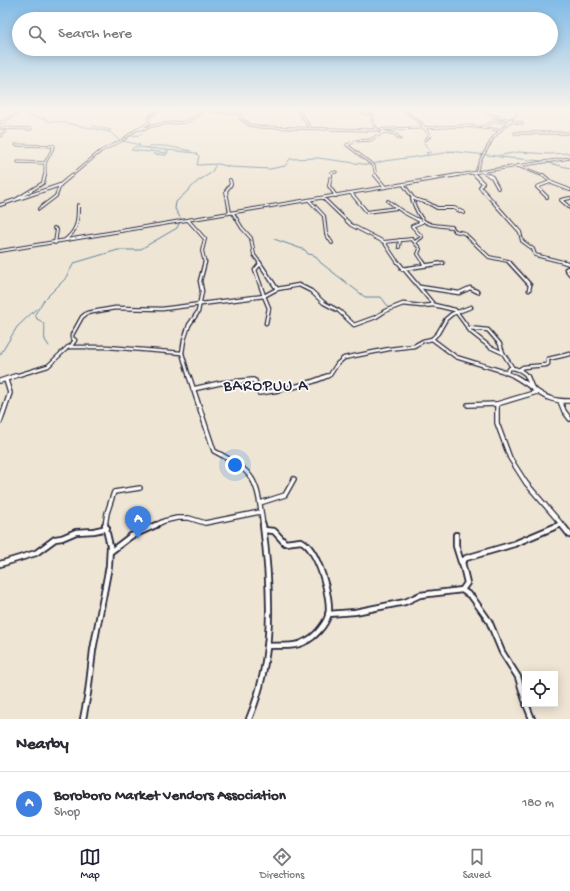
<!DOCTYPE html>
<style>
:root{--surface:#fff;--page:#f7f7f7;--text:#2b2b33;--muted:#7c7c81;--line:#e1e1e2;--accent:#22223b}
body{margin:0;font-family:"Gochi Hand",sans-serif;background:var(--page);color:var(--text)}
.controls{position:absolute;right:12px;bottom:12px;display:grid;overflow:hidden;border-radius:0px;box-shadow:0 2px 10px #0003}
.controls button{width:36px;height:36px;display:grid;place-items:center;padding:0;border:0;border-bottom:1px solid var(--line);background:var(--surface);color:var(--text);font:20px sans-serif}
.you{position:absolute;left:235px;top:465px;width:14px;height:14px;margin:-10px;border:3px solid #fff;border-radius:50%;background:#1a73e8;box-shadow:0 0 0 6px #1a73e833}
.badge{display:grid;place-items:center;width:26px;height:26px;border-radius:50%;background:var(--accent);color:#fff;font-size:13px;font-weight:700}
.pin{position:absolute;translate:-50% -33px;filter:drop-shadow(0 1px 2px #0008)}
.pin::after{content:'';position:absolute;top:21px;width:14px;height:12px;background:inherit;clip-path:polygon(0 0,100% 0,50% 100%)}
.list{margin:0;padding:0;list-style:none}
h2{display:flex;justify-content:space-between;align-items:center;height:52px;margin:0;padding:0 16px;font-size:17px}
h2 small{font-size:13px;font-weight:400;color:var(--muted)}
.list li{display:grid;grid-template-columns:26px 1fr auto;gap:12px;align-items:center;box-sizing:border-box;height:64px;padding:0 16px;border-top:1px solid var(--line)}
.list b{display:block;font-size:15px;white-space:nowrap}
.list p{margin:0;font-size:13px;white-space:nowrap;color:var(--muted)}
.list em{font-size:13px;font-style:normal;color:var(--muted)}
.icon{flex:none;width:22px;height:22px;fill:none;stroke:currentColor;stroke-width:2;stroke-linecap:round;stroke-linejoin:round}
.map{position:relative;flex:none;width:570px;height:719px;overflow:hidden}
.search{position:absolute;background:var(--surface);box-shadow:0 2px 10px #0003;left:12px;right:12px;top:12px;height:44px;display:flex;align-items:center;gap:10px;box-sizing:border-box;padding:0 14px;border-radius:22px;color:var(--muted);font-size:15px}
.sheet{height:116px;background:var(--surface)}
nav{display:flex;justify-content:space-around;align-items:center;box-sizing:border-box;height:56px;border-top:1px solid var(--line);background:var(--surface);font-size:11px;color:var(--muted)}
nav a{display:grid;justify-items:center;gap:2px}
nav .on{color:var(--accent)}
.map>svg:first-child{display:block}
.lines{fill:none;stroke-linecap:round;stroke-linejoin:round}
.stream{stroke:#5e84a2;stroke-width:1}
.minor-far4-casing{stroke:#22223b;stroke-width:3}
.minor-far3-casing{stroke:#22223b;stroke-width:4}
.minor-far2-casing{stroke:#22223b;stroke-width:5}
.minor-far1-casing{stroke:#22223b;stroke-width:6}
.minor-casing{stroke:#22223b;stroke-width:8}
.minor-far4{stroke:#fdfcf7;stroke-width:1.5}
.minor-far3{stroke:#fdfcf7;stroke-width:2}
.minor-far2{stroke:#fdfcf7;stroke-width:2.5}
.minor-far1{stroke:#fdfcf7;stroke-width:3.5}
.minor{stroke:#fdfcf7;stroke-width:4.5}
.labels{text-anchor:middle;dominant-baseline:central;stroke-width:3.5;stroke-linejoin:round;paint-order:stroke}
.quarter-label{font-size:16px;letter-spacing:1px;fill:#22223b;stroke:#fdfcf7}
</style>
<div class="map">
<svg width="570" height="719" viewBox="0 0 570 719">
<rect width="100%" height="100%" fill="#efe5d4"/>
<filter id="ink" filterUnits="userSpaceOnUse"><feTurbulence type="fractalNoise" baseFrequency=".025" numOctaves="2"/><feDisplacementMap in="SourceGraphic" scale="8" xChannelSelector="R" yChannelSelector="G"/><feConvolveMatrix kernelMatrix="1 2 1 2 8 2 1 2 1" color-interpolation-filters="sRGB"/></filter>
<g filter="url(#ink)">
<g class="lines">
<g class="stream">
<polyline points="28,109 25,113 26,115 46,119 47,121 61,122 110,132 119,140 140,145 138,147 196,153 199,156 197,165 219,164 230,167 270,169 285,166 290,159 318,158 370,165 384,161 445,153 448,151 497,156 518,152 549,154 570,153"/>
<polyline points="93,126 111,130 108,132"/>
<polyline points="129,136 140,135 149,128"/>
<polyline points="424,143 431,152 426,153 428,155"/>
<polyline points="137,147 134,147 131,150 149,152 151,150"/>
<path d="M146,148c10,-6 34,1 45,3"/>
<polyline points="150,151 167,153"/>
<polyline points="448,152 454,151"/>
<polyline points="153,154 166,155 168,151"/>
<polyline points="499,157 542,161"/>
<polyline points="545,162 570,168"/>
<polyline points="274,239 305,250 308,254 314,255 321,263 365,297 381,297 388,306"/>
<path d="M49,346c-1,-2 -3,-4 -4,-6 -2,-10 4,-16 -8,-21l-2,-5 9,-14 21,-21 9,-16 44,-13h21l38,-22 4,-9 -6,-10 1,-7 22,-21 13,-8 4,-7"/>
<polyline points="0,355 17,327 36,309"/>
</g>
<g class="minor-far4-casing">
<g id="minor-far4">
<polyline points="173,109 178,109"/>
<polyline points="181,109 208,109 217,112 237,113 241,115 241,119 250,125 260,127 367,130 468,126 499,130"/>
<polyline points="297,109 310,127"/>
<polyline points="403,109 422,124 430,136 425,140"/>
<polyline points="480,109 490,115 510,120"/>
<polyline points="364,113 373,115 372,121 377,129"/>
<polyline points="509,121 522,123"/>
<polyline points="0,123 26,109"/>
<polyline points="482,127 495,121 509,122"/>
<polyline points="0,128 31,129"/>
<polyline points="139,129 149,123 149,117 160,109"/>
<polyline points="382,131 395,134 400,139"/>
<polyline points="515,133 570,133"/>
<polyline points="0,136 9,128"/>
<polyline points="16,145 54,146"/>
<polyline points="347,145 374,166 376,176"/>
<polyline points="347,145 356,141 370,140 384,132"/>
<polyline points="18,162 45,163 45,176"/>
<polyline points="45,163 54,146"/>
<polyline points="518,166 544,176"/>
<polyline points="481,171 490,176"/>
<polyline points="476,172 481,159 493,138 521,109"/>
<polyline points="473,173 476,176"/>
<polyline points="71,176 101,151 121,141 136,130 161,124 186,122 208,109"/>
<polyline points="331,176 331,173 336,172"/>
<polyline points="452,176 570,158"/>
</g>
</g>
<g class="minor-far3-casing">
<g id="minor-far3">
<polyline points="331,175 329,186 336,196"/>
<polyline points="375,175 385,187"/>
<polyline points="475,175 483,183 480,187 520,232 522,241 533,249 535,255 567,263"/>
<polyline points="488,175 492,177 498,188"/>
<polyline points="543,175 552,183 570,190"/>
<polyline points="230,180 231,184 226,191 230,213"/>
<polyline points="404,185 413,198 417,200 428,203 437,208 454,208 464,213"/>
<polyline points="351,193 367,212 397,208"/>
<polyline points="547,197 537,187 550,182"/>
<polyline points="323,198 351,225 384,242 398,263"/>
<path d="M413,198l-1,1c10,28 14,25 40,28l3,4 9,2 25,24 19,4 2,2"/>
<polyline points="570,198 561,200 570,208"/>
<polyline points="17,199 43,183 45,175"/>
<polyline points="309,200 324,216 326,234 332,243"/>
<polyline points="388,201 403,212 422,222"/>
<polyline points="0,205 60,185 72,175"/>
<polyline points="39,209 56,196 60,185"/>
<polyline points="233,213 242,228 251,238 254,255 260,263"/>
<polyline points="188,220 205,239 202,251 205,263"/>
<polyline points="54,228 57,230 55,243"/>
<path d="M65,240c13,-10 13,-20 13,-35"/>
<polyline points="384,242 412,239 420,249 418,254 424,263"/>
<polyline points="415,242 422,237 412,226 422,222"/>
<polyline points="399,247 400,240"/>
<polyline points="0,251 458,175"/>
<polyline points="441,263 443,263"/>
</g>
</g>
<g class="minor-far2-casing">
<g id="minor-far2">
<polyline points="259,262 277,289"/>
<polyline points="398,262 434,305 455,310 471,332 490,347 503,353 512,367"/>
<polyline points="423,262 425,265"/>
<polyline points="509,262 530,285 529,290"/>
<polyline points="564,262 570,264"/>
<polyline points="570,267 566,269 570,274"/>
<polyline points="402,269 443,263"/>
<polyline points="420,287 459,293 470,288 478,292"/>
<polyline points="266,323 269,308 264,296 277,289 299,285 311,291 324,303 339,311 354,325 376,317 385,311 403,304 422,306 434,305"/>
<polyline points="468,328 488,330 500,344 503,353"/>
<polyline points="432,339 456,357 502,371 516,377"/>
<polyline points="71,346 75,340 72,338 72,335 82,317 87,313 115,308 162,309 264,296 255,270 260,264"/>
<polyline points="520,369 523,367 546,365 548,364 548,359 570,354"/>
<path d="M506,373l4,-5c8,0 13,3 18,9"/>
<polyline points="12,377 48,366 68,347 107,347 182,353"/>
<polyline points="189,377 182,353 184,340 189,325 198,312 202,291 200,281 205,262"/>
<polyline points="325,377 330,375 337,364 344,358 389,349 414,346 423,341 432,339 438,333 446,319 452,314 471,307"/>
</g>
</g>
<g class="minor-far1-casing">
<g id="minor-far1">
<path d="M189,376l25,75c43,22 43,29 49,75"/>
<path d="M514,376c24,13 26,25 56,25"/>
<polyline points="527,376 532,388"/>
<polyline points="0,381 15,376"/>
<path d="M193,389l27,-6 33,-3 2,1 2,10 2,2c24,-3 46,-7 68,-17"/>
<polyline points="537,392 497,404 497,423 510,458 526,483 563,526"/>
<polyline points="560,401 564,411 570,419"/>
<polyline points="468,405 497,404"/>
<polyline points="0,422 10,393 6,380"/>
<polyline points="260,503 285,495 294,479"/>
<polyline points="105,526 107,513 114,492 140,488"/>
<polyline points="154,526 164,521 177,518 189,518 205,523 260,512"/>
<polyline points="557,526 561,524"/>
</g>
</g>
<g class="minor-casing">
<g id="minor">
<polyline points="562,525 570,535"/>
<path d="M264,530l10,1 11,12 16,-2c16,6 32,59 27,75 -3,9 -13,21 -22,25 -11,7 -26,4 -39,5"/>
<polyline points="456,535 456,546 461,562"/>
<polyline points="110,552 131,536 156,525"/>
<polyline points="0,564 36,553 55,539 62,538 76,532 94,531 107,528"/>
<polyline points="462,590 472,597 489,621 502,652 518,677 525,700"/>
<polyline points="328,614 355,612 405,602 420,595 462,590 467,583 462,562 466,558 514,544 559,525"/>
<polyline points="526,704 532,719"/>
<polyline points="83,719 88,693 93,650 109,566 110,546 105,525"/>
<path d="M249,719c26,-61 22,-130 14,-194"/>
</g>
</g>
<use href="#minor-far4" class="minor-far4"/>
<use href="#minor-far3" class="minor-far3"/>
<use href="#minor-far2" class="minor-far2"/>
<use href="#minor-far1" class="minor-far1"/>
<use href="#minor" class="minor"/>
</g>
</g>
<linearGradient id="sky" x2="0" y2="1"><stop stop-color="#81bbe7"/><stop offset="0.52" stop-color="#f8f3ec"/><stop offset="1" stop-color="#f8f3ec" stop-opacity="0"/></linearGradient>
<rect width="570" height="209" fill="url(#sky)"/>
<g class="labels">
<g class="quarter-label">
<text x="266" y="387">BAROPUU A</text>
</g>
</g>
</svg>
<div class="controls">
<button><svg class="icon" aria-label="locate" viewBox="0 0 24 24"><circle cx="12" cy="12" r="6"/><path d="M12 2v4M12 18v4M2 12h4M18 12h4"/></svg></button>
</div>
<div class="you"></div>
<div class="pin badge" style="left:138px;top:539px;background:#3f7fe0">A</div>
<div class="search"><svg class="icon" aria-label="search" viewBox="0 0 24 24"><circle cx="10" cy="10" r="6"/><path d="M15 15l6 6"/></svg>Search here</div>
</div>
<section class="sheet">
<h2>Nearby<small></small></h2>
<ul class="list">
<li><span class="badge" style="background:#3f7fe0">A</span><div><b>Boroboro Market Vendors Association</b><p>Shop</p></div><em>180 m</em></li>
</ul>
</section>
<nav>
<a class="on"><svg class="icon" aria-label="map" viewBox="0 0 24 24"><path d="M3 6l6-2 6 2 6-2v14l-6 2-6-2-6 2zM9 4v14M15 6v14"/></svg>Map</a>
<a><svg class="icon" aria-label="directions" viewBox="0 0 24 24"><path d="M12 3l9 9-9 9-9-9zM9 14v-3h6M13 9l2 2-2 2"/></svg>Directions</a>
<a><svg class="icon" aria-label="saved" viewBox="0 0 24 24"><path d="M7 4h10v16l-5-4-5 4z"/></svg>Saved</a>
</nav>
